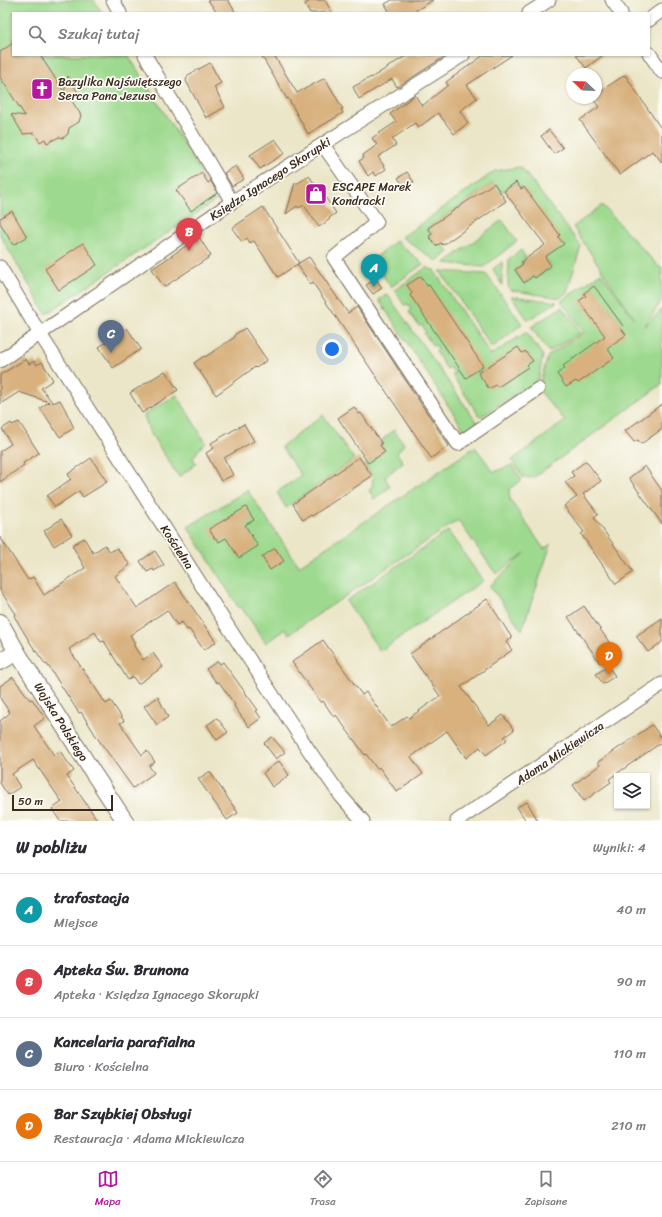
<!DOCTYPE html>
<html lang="pl">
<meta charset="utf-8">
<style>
:root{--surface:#fff;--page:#f7f7f7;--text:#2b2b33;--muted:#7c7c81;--line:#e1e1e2;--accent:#b5179e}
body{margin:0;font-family:Sriracha,sans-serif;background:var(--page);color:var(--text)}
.controls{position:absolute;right:12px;bottom:12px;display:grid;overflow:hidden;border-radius:0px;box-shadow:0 1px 3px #0004}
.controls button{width:36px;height:36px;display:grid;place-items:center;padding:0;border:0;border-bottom:1px solid var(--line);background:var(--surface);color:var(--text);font:20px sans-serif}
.compass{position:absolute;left:566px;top:68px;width:36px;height:36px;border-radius:50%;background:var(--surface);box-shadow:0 1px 3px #0004;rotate:293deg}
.scale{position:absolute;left:12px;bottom:10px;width:101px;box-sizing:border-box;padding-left:4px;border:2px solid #3b2a1e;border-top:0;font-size:11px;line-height:14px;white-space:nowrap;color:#3b2a1e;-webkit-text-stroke:3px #fdfcf7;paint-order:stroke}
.you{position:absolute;left:332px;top:349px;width:14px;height:14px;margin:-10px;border:3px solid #fff;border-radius:50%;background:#1a73e8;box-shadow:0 0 0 6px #1a73e833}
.badge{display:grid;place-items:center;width:26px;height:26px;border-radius:50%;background:var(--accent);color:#fff;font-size:13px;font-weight:700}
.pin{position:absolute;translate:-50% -33px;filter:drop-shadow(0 1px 2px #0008)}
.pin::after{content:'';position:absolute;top:21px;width:14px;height:12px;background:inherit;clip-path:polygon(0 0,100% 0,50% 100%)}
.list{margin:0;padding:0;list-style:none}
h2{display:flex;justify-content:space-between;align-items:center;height:52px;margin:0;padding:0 16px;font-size:17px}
h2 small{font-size:13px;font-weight:400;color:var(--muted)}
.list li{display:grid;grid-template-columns:26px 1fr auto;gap:12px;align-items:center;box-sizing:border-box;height:72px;padding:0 16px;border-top:1px solid var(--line)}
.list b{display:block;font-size:15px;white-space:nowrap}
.list p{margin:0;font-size:13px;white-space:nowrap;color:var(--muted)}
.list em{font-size:13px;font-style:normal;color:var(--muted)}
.icon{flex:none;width:22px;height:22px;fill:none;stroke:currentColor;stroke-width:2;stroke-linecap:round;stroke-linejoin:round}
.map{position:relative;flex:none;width:662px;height:821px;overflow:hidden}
.search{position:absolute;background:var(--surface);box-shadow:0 1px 3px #0004;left:12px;right:12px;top:12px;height:44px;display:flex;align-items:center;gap:10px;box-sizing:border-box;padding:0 14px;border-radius:0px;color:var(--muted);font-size:15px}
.sheet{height:340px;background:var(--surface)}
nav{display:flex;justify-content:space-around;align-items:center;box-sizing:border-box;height:56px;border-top:1px solid var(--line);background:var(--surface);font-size:11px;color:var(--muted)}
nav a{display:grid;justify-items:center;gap:2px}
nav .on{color:var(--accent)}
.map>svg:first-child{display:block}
.green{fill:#9dd98e;stroke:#6c8256}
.building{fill:#d8b17e}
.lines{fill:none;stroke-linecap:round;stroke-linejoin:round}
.minor-casing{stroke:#796c5a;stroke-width:15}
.tertiary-casing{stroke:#796c5a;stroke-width:18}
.minor{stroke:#fff;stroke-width:13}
.tertiary{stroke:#fff;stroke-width:16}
.labels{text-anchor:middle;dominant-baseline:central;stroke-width:3.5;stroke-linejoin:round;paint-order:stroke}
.poi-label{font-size:12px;fill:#3b2a1e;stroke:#fdfcf7;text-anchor:start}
.street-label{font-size:12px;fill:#3b2a1e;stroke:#fdfcf7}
</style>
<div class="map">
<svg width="662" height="821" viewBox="0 0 662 821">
<rect width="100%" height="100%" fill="#fdfcf7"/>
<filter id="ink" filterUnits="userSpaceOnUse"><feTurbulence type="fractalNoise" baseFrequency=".025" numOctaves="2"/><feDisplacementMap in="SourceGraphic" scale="8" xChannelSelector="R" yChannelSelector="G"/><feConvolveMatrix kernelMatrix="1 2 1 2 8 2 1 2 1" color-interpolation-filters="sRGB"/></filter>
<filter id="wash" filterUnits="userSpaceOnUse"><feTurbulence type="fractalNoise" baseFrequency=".012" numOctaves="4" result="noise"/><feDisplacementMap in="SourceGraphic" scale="16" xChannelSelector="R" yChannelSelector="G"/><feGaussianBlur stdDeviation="0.9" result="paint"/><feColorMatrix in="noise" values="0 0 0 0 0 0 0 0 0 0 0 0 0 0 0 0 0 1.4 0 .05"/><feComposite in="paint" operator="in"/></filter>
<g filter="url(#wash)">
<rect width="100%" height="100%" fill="#ebe6c8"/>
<g class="green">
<polygon points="0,0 94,0 102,13 13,13 13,55 128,55 218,199 46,314 0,235"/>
<polygon points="521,167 581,246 567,292 560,298 510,290 508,286 509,259 521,250 526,258 521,262 523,264 515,270 524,283 533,276 535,278 551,266 545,257 563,244 516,182 500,193 493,183 428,228 432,234 429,236 436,246 441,243 449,252 436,261 402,237 495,171"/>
<polygon points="602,205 659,267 662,267 662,300 644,327 662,309 662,384 533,478 523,477 512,460 565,421 538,389 548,356 584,332 561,301 601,273 634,318 573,227"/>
<polygon points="502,220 517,241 484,267 445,263"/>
<polygon points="396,241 423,264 391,287 372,260"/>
<polygon points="502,262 502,285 493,269"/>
<polygon points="427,267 431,270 433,269 491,355 525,333 527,333 543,356 538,381 480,417 452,375 455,374 450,367 447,369 436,352 438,349 436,345 433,346 424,333 426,332 422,325 419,326 409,312 411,309 408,304 404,305 395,290"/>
<polygon points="440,271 486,274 522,324 492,348"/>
<polygon points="387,294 480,427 465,431 379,300"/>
<polygon points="511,296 557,302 528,320"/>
<polygon points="562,307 581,332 549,352 531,327"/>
<polygon points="177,395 206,443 200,448 193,458 196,464 179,477 149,431 144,415"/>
<polygon points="323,415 354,459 286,508 277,492 301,475 281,447"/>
<polygon points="394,430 404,444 397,453 403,462 385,477 390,487 374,499 369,490 372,487 373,477 365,465 384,452 380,445 382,443 383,439"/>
<polygon points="475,447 494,472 512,465 522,480 509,489 510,500 544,549 551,544 522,630 490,586 525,553 496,574 458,520 289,634 285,629 266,643 241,607 239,608 188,527 247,490 299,566"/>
<polygon points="448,531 483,581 380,651 346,601"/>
</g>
<g id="blocks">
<g class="building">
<polygon points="208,0 228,0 236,13 217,13"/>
<polygon points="312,0 325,0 332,13 310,13 305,4"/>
<polygon points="392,0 433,0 412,13 390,13 385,4"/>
<polygon points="13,43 13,55 40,55 64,92 68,76 80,96 68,95 81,115 79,122 69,128 68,134 63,138 59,137 47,143 45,139 40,142 34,133 23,134 11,114 25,116 0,77 0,52"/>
<polygon points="261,55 274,55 297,93 325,78 343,109 341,109 343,113 308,134 288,98 287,99"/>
<polygon points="407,55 447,55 397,87 392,79 359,99 353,87 371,77 371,78"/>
<polygon points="484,55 512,55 467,85 477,98 460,111 468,123 454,134 438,113 418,128 415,123 392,139 396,145 378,157 386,169 376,176 373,172 368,176 359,161 364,158 363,155 377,145 372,138 396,122 390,114 415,95 422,106 448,85 446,82"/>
<polygon points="576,55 603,55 586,68"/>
<polygon points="210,63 221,83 214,87 225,107 206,118 186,81 188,75"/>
<polygon points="625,75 662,130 662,163 655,153 654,154 652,151 620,175 580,120 599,107 593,99 596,98 596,96 608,86"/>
<polygon points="549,130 563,148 554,154 541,136"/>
<polygon points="275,139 285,153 260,169 250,155"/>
<polygon points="236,166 244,179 232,186 224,173"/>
<polygon points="407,172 414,182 405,187 398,178"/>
<polygon points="202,173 208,183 211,181 217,193 191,211 176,190"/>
<polygon points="309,176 322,194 325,194 325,197 336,213 329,218 330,219 319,227 304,205 299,208 297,206 286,214 295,183 298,183"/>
<polygon points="516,182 521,189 524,187 560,235 558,237 564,244 545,257 551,266 535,278 533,276 524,283 515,270 523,264 521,262 545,245 504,191"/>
<polygon points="494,183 506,201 443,245 441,243 436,246 429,236 432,234 428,228"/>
<polygon points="263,207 299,263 278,277 254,241 250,243 247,238 242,242 232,228"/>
<polygon points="12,211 27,237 13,245 0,223 0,218"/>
<polygon points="199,237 211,256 164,287 152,269"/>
<polygon points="83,243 97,265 59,290 45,269"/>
<polygon points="309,257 348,313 357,307 449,446 431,458 313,283 311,285 297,264"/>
<polygon points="421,276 427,286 429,285 483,366 466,378 410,295 412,293 407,285"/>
<polygon points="376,279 382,288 373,294 366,285"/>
<polygon points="594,286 623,326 621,328 626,335 607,348 614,358 578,383 576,381 566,387 557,374 565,368 563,366 605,336 579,301 586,296 584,293"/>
<polygon points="127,328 141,349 113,368 99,347"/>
<polygon points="245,328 267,360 256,368 255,367 216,395 194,363 204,356 205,357 235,337 234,335"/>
<polygon points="518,347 522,353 525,351 533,361 527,365 528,367 498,387 496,385 489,389 478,373"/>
<polygon points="26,359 29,364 34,361 37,365 42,362 53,380 41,388 53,403 60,400 65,409 74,428 60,437 40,408 49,402 19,392 0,404 0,375"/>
<polygon points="165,371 178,390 142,413 130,393"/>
<polygon points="662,404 662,429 641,444 638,440 634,442 625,431"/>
<polygon points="354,407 359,414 361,413 382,444 380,445 385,452 368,463 338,418"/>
<polygon points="19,422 39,453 23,463 24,465 0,482 0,451 11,444 2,429 11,423 12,425"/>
<polygon points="244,424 254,441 224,458 233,475 221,481 206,453 214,448 211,443"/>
<polygon points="359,457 372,476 312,516 311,515 303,520 293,504"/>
<polygon points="91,458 107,482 83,497 79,491 55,507 47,496 71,479 68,474"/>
<polygon points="586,461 601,481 583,494 598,514 594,517 633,572 616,584 581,534 584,532 564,506 577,497 565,482 574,476 571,472"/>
<polygon points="645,466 662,491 662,524 629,478"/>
<polygon points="246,507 254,520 245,525 258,546 239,558 226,538 219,542 216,538 215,539 209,529"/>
<polygon points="61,519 72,535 54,546 44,531"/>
<polygon points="0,537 28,580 33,577 44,595 85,568 72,545 84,538 93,553 105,545 110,552 117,548 130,565 115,576 137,608 175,582 216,642 204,650 189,629 187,630 182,622 177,625 167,610 130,635 134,642 134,646 143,660 153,653 163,667 138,684 133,677 128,680 104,641 101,642 95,632 69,649 106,704 111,701 124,721 120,723 142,755 147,751 155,762 149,766 154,773 133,788 98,739 81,712 79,713 47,664 46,665 31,644 14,616 16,614 0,590"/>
<polygon points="275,548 284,561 270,570 262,557"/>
<polygon points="155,551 164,565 154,571 153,569 147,572 140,561"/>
<polygon points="487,599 512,638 506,642 512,650 461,687 489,725 503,715 514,730 504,737 507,740 486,755 480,747 466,758 447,731 411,757 423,774 397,792 379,767 377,769 366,754 365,755 336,715 334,717 323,701 321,703 292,662 323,640 362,695 366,692 391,727 407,716 409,718 440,696 410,654"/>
<polygon points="584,606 616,652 600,663 568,617"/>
<polygon points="662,618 662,642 648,652 636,636"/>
<polygon points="218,661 220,664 223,662 258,710 256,711 261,718 249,727 234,706 235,705 219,682 217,683 206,669"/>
<polygon points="608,666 615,676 603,684 596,674"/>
<polygon points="13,677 30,700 32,699 45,718 34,726 54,755 60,751 74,771 67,776 98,821 60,821 52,809 62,802 33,760 12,774 20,787 8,795 0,783 0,721 10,713 0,698 0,686"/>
<polygon points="158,697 168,717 157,725 144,706"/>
<polygon points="217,718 228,732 217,740 207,725"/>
<polygon points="652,725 662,739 662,742 609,779 611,782 584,801 573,785 600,765 598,762"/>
<polygon points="272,737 285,752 276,759 264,743"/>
<polygon points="279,761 289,775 272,787 263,773"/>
<polygon points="209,772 210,772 238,813 227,820 198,779"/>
<polygon points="527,802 538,821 526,821 517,807"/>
</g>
</g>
</g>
<g filter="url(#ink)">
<use href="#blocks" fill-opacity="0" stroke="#796c5a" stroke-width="1"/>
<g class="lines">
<g class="minor-casing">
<g id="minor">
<polyline points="113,0 120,13"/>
<polyline points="612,0 621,13"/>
<polyline points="529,13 549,0"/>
<polyline points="649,20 662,10"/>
<polyline points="649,53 662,72"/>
<polyline points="145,55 232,202"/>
<polyline points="323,145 377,222 334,258 458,444 538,389"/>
<polyline points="0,267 40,334 236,639 310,752 341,796 363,821"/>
<polyline points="0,361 232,202 463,55"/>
<polyline points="457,821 662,684"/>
</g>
</g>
<g class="tertiary-casing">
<g id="tertiary">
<polyline points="0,622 17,652 92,771 125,821"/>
<polyline points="0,662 17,652"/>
</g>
</g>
<use href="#minor" class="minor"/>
<use href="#tertiary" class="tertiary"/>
</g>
</g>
<defs>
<g id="church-square" transform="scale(1.15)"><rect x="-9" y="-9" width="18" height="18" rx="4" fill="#b5179e" stroke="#fdfcf7"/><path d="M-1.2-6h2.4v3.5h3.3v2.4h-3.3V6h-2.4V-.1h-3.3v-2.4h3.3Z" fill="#fff"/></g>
<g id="shop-square" transform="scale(1.15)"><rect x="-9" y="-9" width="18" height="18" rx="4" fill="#b5179e" stroke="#fdfcf7"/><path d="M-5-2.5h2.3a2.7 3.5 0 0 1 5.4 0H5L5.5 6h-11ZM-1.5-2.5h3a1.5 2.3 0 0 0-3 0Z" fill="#fff"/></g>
</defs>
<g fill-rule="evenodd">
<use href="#church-square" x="42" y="89"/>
<use href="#shop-square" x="316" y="194"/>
</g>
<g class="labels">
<g class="poi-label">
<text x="58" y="82">Bazylika Najświętszego<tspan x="58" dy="14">Serca Pana Jezusa</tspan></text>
<text x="332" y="187">ESCAPE Marek<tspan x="332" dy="14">Kondracki</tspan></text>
</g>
<g class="street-label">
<text transform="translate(270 179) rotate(-33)">Księdza Ignacego Skorupki</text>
<text transform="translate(177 547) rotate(57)">Kościelna</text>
<text transform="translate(61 722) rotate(58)">Wojska Polskiego</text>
<text transform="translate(560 753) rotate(-34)">Adama Mickiewicza</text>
</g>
</g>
</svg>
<div class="controls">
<button><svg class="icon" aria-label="layers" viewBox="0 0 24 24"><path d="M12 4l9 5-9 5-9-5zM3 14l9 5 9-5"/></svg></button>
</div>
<svg class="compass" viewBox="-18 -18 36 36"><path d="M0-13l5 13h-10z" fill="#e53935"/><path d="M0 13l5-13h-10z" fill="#7c7c81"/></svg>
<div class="scale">50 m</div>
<div class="you"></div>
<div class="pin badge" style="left:374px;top:287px;background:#0f9aa8">A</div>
<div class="pin badge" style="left:189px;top:251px;background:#e0444e">B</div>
<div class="pin badge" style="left:111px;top:353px;background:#5c6f8a">C</div>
<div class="pin badge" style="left:609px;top:675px;background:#e8710a">D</div>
<div class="search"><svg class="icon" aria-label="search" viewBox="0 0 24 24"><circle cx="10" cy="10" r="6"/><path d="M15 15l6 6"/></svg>Szukaj tutaj</div>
</div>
<section class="sheet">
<h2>W pobliżu<small>Wyniki: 4</small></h2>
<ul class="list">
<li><span class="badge" style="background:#0f9aa8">A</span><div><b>trafostacja</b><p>Miejsce</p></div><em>40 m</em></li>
<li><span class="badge" style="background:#e0444e">B</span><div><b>Apteka Św. Brunona</b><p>Apteka · Księdza Ignacego Skorupki</p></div><em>90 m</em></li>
<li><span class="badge" style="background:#5c6f8a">C</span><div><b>Kancelaria parafialna</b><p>Biuro · Kościelna</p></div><em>110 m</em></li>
<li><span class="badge" style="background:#e8710a">D</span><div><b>Bar Szybkiej Obsługi</b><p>Restauracja · Adama Mickiewicza</p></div><em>210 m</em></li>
</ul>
</section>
<nav>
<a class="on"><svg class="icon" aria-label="map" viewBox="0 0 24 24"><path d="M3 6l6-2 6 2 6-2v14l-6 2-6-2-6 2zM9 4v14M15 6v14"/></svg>Mapa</a>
<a><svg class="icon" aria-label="directions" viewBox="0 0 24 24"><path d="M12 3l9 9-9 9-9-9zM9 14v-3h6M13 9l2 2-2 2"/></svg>Trasa</a>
<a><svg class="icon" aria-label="saved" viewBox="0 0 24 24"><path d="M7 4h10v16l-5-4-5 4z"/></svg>Zapisane</a>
</nav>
